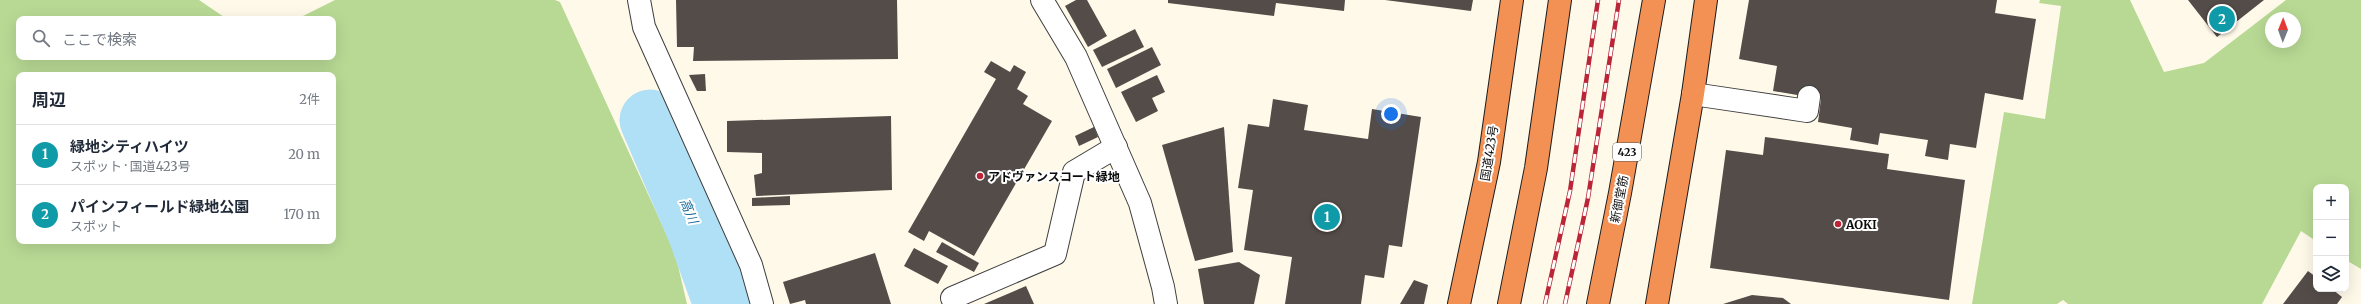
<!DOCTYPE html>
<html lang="ja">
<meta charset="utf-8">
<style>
:root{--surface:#fff;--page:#f6f6f7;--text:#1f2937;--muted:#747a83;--line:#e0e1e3;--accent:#ba2537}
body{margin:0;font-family:Merriweather,"Noto Sans JP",serif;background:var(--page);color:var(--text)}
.controls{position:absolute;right:12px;bottom:12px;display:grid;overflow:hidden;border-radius:8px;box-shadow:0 4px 16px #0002}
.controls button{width:36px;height:36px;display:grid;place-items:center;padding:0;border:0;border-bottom:1px solid var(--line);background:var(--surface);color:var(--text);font:20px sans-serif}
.compass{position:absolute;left:2265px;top:12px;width:36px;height:36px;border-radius:50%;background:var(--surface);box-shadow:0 4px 16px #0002;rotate:1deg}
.you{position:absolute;left:1391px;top:114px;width:14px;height:14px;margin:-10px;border:3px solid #fff;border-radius:50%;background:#1a73e8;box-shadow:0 0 0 6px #1a73e833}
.badge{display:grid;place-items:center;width:26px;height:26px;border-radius:50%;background:var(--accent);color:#fff;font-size:13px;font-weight:700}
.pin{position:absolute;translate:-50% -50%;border:2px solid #fff;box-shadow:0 1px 4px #0006}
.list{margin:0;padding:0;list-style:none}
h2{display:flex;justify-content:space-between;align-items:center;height:52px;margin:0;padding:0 16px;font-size:17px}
h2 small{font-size:13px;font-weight:400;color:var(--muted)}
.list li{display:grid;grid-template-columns:26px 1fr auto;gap:12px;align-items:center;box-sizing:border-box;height:60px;padding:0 16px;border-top:1px solid var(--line)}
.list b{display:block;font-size:15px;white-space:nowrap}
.list p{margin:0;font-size:13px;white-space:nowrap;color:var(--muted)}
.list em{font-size:13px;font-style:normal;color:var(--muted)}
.icon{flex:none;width:22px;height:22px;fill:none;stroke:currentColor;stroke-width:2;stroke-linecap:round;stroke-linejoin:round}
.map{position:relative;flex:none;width:2361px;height:304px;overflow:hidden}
.search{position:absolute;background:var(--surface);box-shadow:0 4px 16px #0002;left:16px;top:16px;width:320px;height:44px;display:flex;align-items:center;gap:10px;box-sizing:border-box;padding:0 14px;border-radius:8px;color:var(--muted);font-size:15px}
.panel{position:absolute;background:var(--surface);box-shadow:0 4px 16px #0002;left:16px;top:72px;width:320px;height:172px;border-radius:8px}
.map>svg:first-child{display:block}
.forest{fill:#b8d994;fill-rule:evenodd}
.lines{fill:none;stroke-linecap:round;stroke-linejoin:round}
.river{stroke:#b0e0f5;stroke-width:61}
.building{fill:#544c48}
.minor-casing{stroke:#3e3e3e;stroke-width:24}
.highway-casing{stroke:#1c1c1c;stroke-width:24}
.minor{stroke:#fff;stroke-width:22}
.highway{stroke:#f39154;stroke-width:22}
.rail-casing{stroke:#ba2537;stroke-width:4.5}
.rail{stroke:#fff;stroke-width:3;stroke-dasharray:9;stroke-linecap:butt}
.poi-dot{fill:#ba2537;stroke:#fff;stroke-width:1.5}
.labels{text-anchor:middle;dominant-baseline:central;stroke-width:4;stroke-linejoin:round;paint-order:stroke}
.shield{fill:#fff;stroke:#545454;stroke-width:1}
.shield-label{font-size:11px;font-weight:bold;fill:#0b0b0b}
.street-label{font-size:12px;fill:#0b0b0b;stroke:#fff}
.poi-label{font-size:12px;font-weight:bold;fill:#0b0b0b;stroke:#fff;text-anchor:start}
.water-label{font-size:13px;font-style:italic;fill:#176b9b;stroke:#fff}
</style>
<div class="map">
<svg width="2361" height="304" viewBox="0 0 2361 304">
<rect width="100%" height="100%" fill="#fff9ea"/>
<g class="forest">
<path d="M0,0h199l28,19h-208v38h314v-38h-36l38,-19h220l5,2 115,251 12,51h-687zM19,75h314v166h-314z"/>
<path d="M2040,0h90l34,72 40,-9 82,-63h75v269l-15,-9v-73h-30v54l-15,-10 -39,73h-194l-5,-4 -6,4h-85l32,-192 41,7 16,-113 -22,-3zM2271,18h24v24h-24z"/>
</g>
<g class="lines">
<polyline class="river" points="650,120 698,232 724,304"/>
</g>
<g class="building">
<polygon points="676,0 897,0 898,59 693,61 694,47 677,47"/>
<polygon points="1076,0 1087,0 1107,36 1088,47 1065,6"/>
<polygon points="1168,0 1345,0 1344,11 1276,3 1274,16 1168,3"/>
<polygon points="1385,0 1473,0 1471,11"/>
<polygon points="1749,0 1997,0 1995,13 2036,19 2023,100 1985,93 1976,148 1950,144 1948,160 1925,156 1928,140 1880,133 1878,145 1850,140 1852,128 1818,122 1821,99 1773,91 1777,66 1739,59"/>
<polygon points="2188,0 2264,0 2217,37"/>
<polygon points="1135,29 1144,47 1102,67 1093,50"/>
<polygon points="1152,47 1161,65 1116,88 1107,69"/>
<polygon points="991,61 1010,72 1014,65 1026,72 1017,89 1028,96 1023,104 1052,121 974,256 929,231 924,241 908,232 996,79 984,72"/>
<polygon points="705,74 706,91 697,91 689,75"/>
<polygon points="1157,75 1165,92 1152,98 1158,111 1136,122 1121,92"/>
<polygon points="1273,99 1308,105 1304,130 1368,139 1372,109 1421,117 1402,247 1389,245 1384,278 1365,275 1361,304 1285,304 1292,257 1244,250 1253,190 1238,188 1248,124 1269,127"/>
<polygon points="891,116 892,190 756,196 754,175 762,173 762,153 727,152 727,121"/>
<polygon points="1094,127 1098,137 1079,146 1075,136"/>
<polygon points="1224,127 1233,252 1195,261 1162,145"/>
<polygon points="1765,137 1889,154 1887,169 1965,180 1949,300 1710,268 1726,150 1763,155"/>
<polygon points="790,196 790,205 752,206 752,198"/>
<polygon points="942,242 979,263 974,272 936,252"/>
<polygon points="914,248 948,266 938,284 904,266"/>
<polygon points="875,253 891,304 806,304 805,300 790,304 783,282"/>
<polygon points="1239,262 1260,275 1254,304 1204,304 1198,269"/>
<polygon points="2308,271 2316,277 2316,289 2332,289 2342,297 2337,304 2283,304"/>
<polygon points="1414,280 1428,285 1424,304 1400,304"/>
<polygon points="1026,286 1034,304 984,304"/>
<polygon points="1752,295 1783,298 1791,304 1723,304"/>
</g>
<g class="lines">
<g class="minor-casing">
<g id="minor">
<polyline points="639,0 644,27 751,265 762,304"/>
<polyline points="1042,0 1076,57 1140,203 1163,287 1166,304"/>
<polyline points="1693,94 1807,111 1809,97"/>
<polyline points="952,298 1055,254 1074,172 1116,147"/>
</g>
</g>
<g class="highway-casing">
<g id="highway">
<polyline points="1459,304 1489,162 1512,0"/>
<polyline points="1509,304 1536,168 1560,0"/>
<polyline points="1598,304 1620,193 1654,0"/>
<polyline points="1657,304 1693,94 1706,0"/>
</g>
</g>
<use href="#minor" class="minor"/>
<use href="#highway" class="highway"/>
<g class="rail-casing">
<g id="rail">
<polyline points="1545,304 1570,191 1598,0"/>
<polyline points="1565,304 1588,198 1619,0"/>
</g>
</g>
<use href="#rail" class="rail"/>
</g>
<g class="poi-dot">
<circle cx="980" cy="176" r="4"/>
<circle cx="1838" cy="224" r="4"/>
</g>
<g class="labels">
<rect class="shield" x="1613" y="143" width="28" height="18" rx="3"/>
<g class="shield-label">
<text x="1627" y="152">423</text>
</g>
<g class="street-label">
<text transform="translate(1489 153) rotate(-81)">国道423号</text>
<text transform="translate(1619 199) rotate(-79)">新御堂筋</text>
</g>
<g class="poi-label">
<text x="988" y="176">アドヴァンスコート緑地</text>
<text x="1846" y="224">AOKI</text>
</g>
<g class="water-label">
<text transform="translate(689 211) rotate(67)">高川</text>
</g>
</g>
</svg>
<div class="controls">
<button>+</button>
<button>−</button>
<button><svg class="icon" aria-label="layers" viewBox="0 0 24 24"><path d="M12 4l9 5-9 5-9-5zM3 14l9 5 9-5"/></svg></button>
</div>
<svg class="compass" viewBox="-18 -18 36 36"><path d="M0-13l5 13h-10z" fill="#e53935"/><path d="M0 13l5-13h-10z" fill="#747a83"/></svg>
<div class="you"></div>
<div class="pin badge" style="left:1327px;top:217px;background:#0f9aa8">1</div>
<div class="pin badge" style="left:2222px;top:19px;background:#0f9aa8">2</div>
<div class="search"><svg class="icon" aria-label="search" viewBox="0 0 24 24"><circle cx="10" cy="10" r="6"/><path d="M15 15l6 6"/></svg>ここで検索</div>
<section class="panel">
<h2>周辺<small>2件</small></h2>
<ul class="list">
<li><span class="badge" style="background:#0f9aa8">1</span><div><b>緑地シティハイツ</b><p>スポット · 国道423号</p></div><em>20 m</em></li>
<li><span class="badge" style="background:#0f9aa8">2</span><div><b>パインフィールド緑地公園</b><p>スポット</p></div><em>170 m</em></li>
</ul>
</section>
</div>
